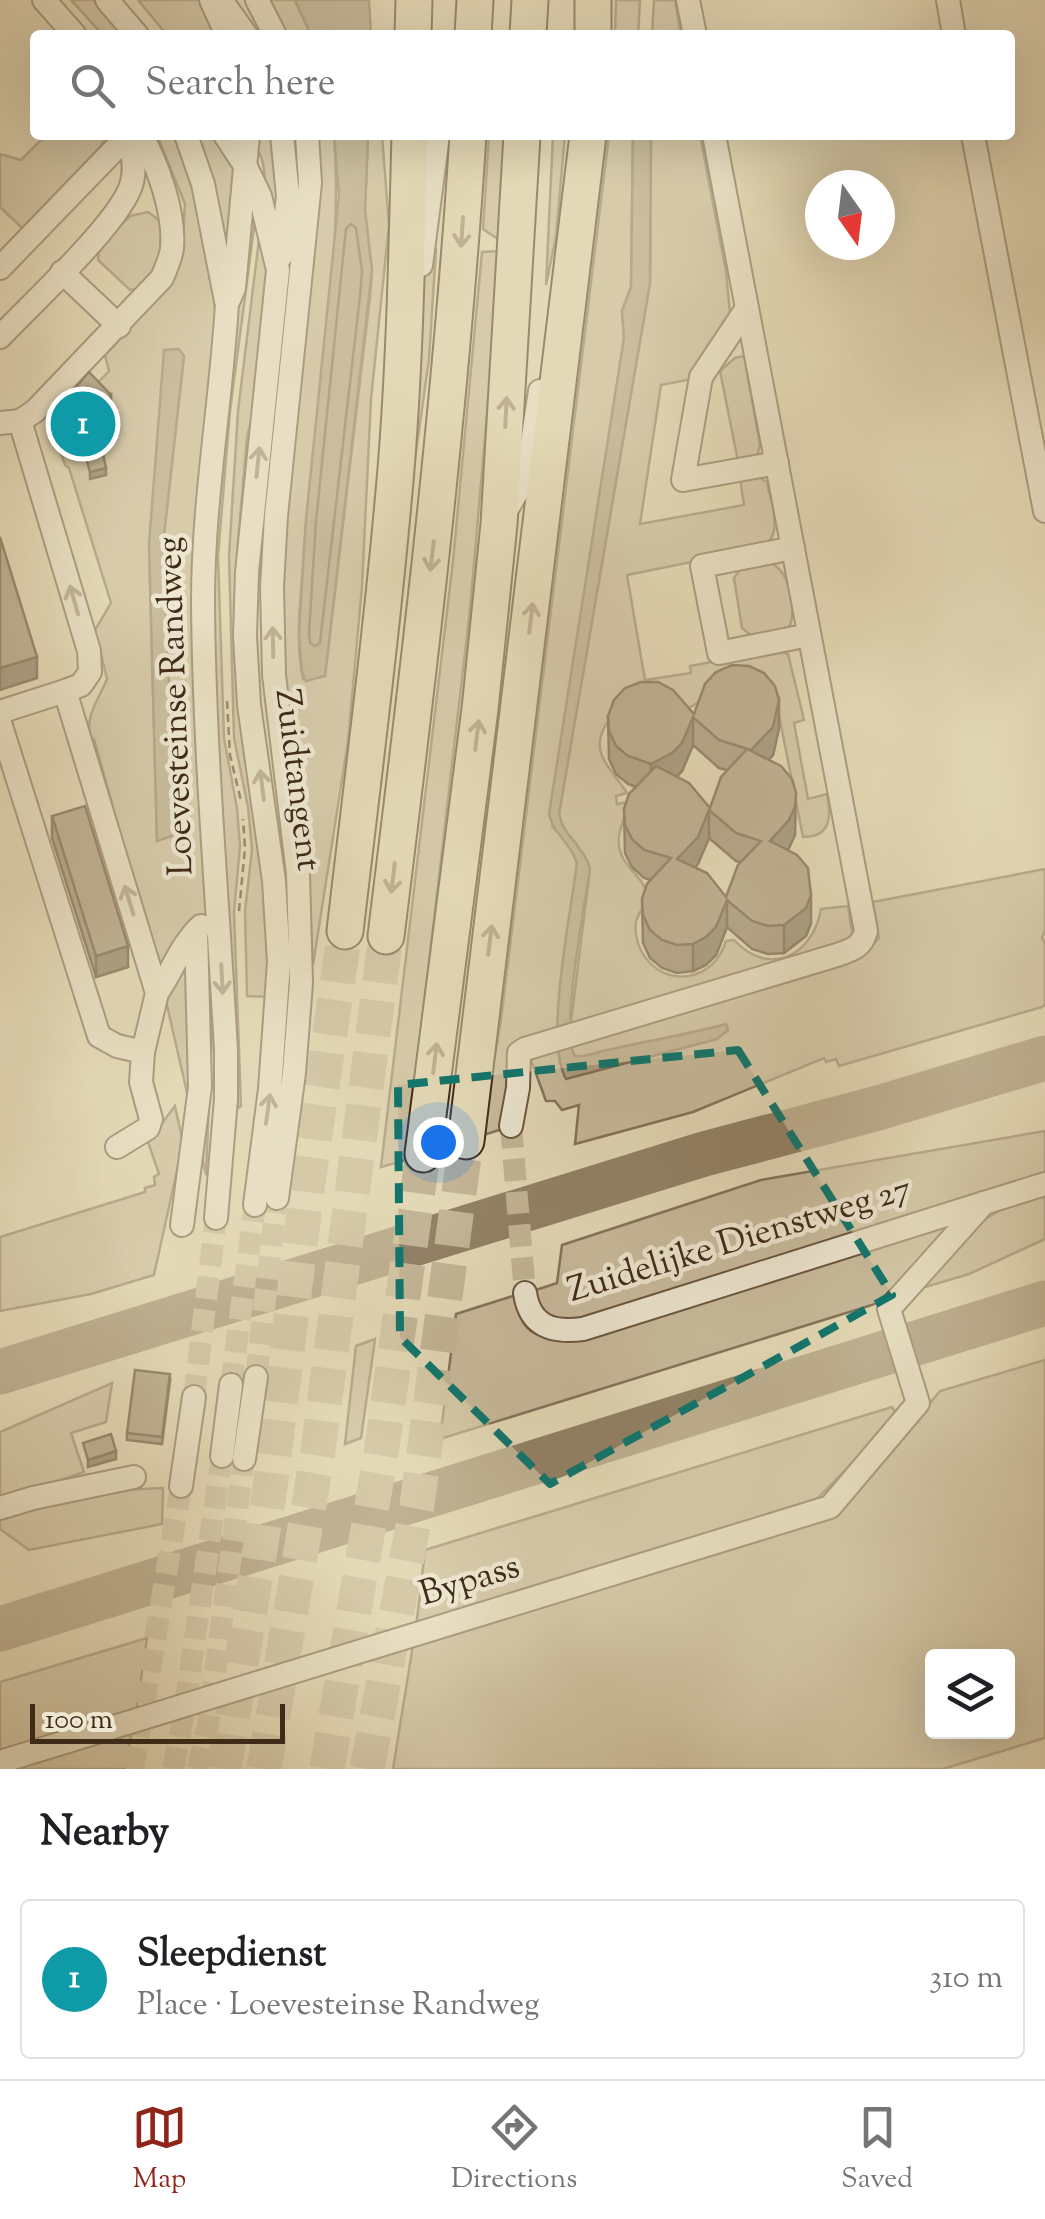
<!DOCTYPE html>
<meta charset="utf-8">
<style>
:root{--surface:#fff;--page:#f6f6f6;--text:#202124;--muted:#757577;--line:#e0e0e0;--accent:#8f2418}
body{margin:0;font-family:"Sorts Mill Goudy",serif;background:var(--page);color:var(--text)}
.controls{position:absolute;right:30px;bottom:30px;display:grid;overflow:hidden;border-radius:10px;box-shadow:0 10px 40px #0002}
.controls button{width:90px;height:90px;display:grid;place-items:center;padding:0;border:0;border-bottom:2px solid var(--line);background:var(--surface);color:var(--text);font:50px sans-serif}
.compass{position:absolute;left:805px;top:170px;width:90px;height:90px;border-radius:50%;background:var(--surface);box-shadow:0 10px 40px #0002;rotate:166deg}
.scale{position:absolute;left:30px;bottom:25px;width:255px;box-sizing:border-box;padding-left:10px;border:5px solid #402b17;border-top:0;font-size:28px;line-height:35px;white-space:nowrap;color:#402b17;-webkit-text-stroke:8px #ede6d0;paint-order:stroke}
.you{position:absolute;left:438px;top:1142px;width:35px;height:35px;margin:-25px;border:8px solid #fff;border-radius:50%;background:#1a73e8;box-shadow:0 0 0 15px #1a73e833}
.badge{display:grid;place-items:center;width:65px;height:65px;border-radius:50%;background:var(--accent);color:#fff;font-size:32px;font-weight:700}
.pin{position:absolute;translate:-50% -50%;border:5px solid #fff;box-shadow:0 2px 10px #0006}
.list{margin:0;padding:0;list-style:none}
h2{display:flex;justify-content:space-between;align-items:center;height:130px;margin:0;padding:0 40px;font-size:42px}
h2 small{font-size:32px;font-weight:400;color:var(--muted)}
.list li{display:grid;grid-template-columns:65px 1fr auto;gap:30px;align-items:center;box-sizing:border-box;height:160px;margin:0 20px 20px;padding:0 20px;border:2px solid var(--line);border-radius:10px}
.list b{display:block;font-size:38px;white-space:nowrap}
.list p{margin:0;font-size:32px;white-space:nowrap;color:var(--muted)}
.list em{font-size:32px;font-style:normal;color:var(--muted)}
.icon{flex:none;width:55px;height:55px;fill:none;stroke:currentColor;stroke-width:2;stroke-linecap:round;stroke-linejoin:round}
.map{position:relative;flex:none;width:1045px;height:1769px;overflow:hidden}
.search{position:absolute;background:var(--surface);box-shadow:0 10px 40px #0002;left:30px;right:30px;top:30px;height:110px;display:flex;align-items:center;gap:25px;box-sizing:border-box;padding:0 35px;border-radius:10px;color:var(--muted);font-size:38px}
.sheet{height:310px;background:var(--surface)}
nav{display:flex;justify-content:space-around;align-items:center;box-sizing:border-box;height:140px;border-top:2px solid var(--line);background:var(--surface);font-size:28px;color:var(--muted)}
nav a{display:grid;justify-items:center;gap:5px}
nav .on{color:var(--accent)}
.map>svg:first-child{display:block}
.green{fill:#c8bb9c;stroke:#84735a;stroke-width:2.5;fill-rule:evenodd}
.water{fill:#ac9e81;stroke:#817057;stroke-width:2.5}
.lines{fill:none;stroke-linecap:round;stroke-linejoin:round}
.shore{stroke:#76644c;stroke-width:2.5}
.taxiway{stroke:#928267;stroke-width:45}
.minor-tunnel{stroke:#c3b697;stroke-width:22;stroke-dasharray:22 11;stroke-linecap:butt}
.highway-tunnel{stroke:#c3b697;stroke-width:35;stroke-dasharray:35 18;stroke-linecap:butt}
.minor-casing{stroke:#69563f;stroke-width:26}
.highway-casing{stroke:#402b17;stroke-width:39}
.path{stroke:#402b17;stroke-width:2.5;stroke-dasharray:8 5;stroke-linecap:butt}
.minor{stroke:#ede6d0;stroke-width:22}
.highway{stroke:#e4d9b7;stroke-width:35}
.wall{fill:#80725b;stroke:#402b17;stroke-width:2.5;fill-rule:evenodd}
.shaded-wall{fill:#685d4a;stroke:#402b17;stroke-width:2.5}
.building{fill:#95856a;stroke:#402b17;stroke-width:2.5;fill-rule:evenodd}
.oneway{stroke:#928267}
.oneway2{stroke:#968874}
.marked{fill:none;stroke:#0f766e;stroke-width:8;stroke-dasharray:20 12;stroke-linejoin:round}
.labels{text-anchor:middle;dominant-baseline:central;stroke-width:9;stroke-linejoin:round;paint-order:stroke}
.street-label{font-size:35px;fill:#402b17;stroke:#ede6d0}
</style>
<div class="map">
<svg width="1045" height="1769" viewBox="0 0 1045 1769">
<rect width="100%" height="100%" fill="#e4d9b7"/>
<filter id="stains"><feTurbulence type="fractalNoise" baseFrequency=".002" numOctaves="4"/><feColorMatrix values="0 0 0 0 .2 0 0 0 0 .09 0 0 0 0 .02 0 0 0 .5 -.17"/></filter>
<radialGradient id="worn" r=".72"><stop offset=".6" stop-color="#630" stop-opacity="0"/><stop offset="1" stop-color="#630" stop-opacity=".3"/></radialGradient>
<g class="green">
<polygon points="71,0 93,0 122,35 103,35"/>
<polygon points="138,0 204,0 223,35 167,35"/>
<polygon points="269,0 295,0 311,35 286,35"/>
<polygon points="616,0 640,0 638,35 615,35"/>
<polygon points="654,0 675,0 681,35 652,35"/>
<polygon points="46,135 107,135 101,146 22,228 0,207 0,154 21,160"/>
<path d="M157,135h23l31,105 5,82 -4,708 -6,145 -43,-187 -69,-249 -4,1c-5,-25 8,-39 17,-61l-12,-49 16,-27 -42,-135 -4,-3 -10,-28 22,20 38,-44 -23,-24 17,-18 -4,-16 56,-62 21,-41 3,-48zM184,356l-21,187 12,292 -18,5 -8,-296z"/>
<polygon points="191,135 221,135 242,169 235,248 221,249"/>
<path d="M252,135h26l4,71 -15,-1c-5,-17 0,-32 -5,-45 -3,-10 -9,-15 -10,-25z"/>
<path d="M315,135h19c10,138 -21,276 -30,414 -2,42 -10,88 -1,130l22,-3 45,-379 2,-27 -7,-59 3,-76h14l7,90 -18,174 -9,187 -14,155 -35,224 -7,-128 -21,-149 -4,-103z"/>
<polygon points="489,135 505,135 501,241 483,229"/>
<polygon points="553,135 565,135 556,236 546,285"/>
<polygon points="609,135 633,135 631,287 622,311 624,338 552,826 573,849 577,863 556,1034 521,1040 505,1128 481,1136 501,1020"/>
<path d="M651,135h49l26,136 4,43 -38,65 -31,6 -21,139 104,-19 -4,-27 15,-3 12,7c4,22 18,53 -6,66l-134,27 18,105 46,-7 -1,-7 88,-16 10,4 16,66 -10,3 14,76 19,-5c4,22 5,43 -24,43l-26,-132 -73,-9c-18,24 -60,15 -88,15 -33,38 -9,51 11,82l-11,3 1,8 11,-2c-1,19 -15,31 -7,52 6,17 29,27 25,47 -2,7 -8,12 -10,21 -4,29 21,59 52,54 19,-3 32,-16 38,-35l8,-1c35,38 79,16 87,-31l27,-3 5,32 -283,92 20,-161 -14,-26 -12,-13 -5,-16 91,-531z"/>
<polygon points="248,189 257,205 230,411 218,556 224,738 237,808 240,846 234,912 241,1106 238,1108 217,740 212,556"/>
<path d="M148,212l12,9c3,27 0,45 -18,67l-12,2 -32,-30 1,-14 31,-30z"/>
<polygon points="261,223 272,270 264,370 247,437 237,554 240,670 264,847 269,958 267,997 247,996 245,911 252,850 248,807 234,738 229,556 238,411"/>
<polygon points="419,247 436,249 429,359 400,566"/>
<polygon points="501,251 470,610 406,1160 381,1167 453,561 482,252"/>
<polygon points="744,356 760,445 757,456 738,461 720,371 735,358"/>
<path d="M769,562c22,9 29,49 19,68l-34,8 -12,-10 -8,-50 8,-11z"/>
<path d="M1045,869v62l-3,7 3,5v62l-3,2 -203,59 -3,-7 -10,3 -2,-4 -131,54 -118,32 4,-39 -17,5 -7,-9h-9l-15,-41 5,-7 21,-9 3,19 160,-27 8,-6 -2,-5c-47,12 -95,18 -143,32l-8,-1 -5,-5 1,-11 296,-89 12,-13 -6,-36z"/>
<polygon points="175,1106 183,1143 154,1275 91,1294 0,1311 0,1237 145,1192 145,1188 155,1185 154,1177 159,1174 148,1142"/>
<path d="M1045,1131v44l-461,146c-22,1 -49,-2 -48,-31l21,-7 5,-38 199,-65z"/>
<polygon points="1045,1192 1045,1239 969,1274 915,1290 973,1226 1014,1202"/>
<path d="M964,1219l-79,82 -445,138 16,-125 60,-19c3,34 14,41 47,45z"/>
<polygon points="375,1339 361,1438 345,1444 356,1346"/>
<path d="M1045,1360v378l-102,31h-550l20,-124 431,-137 96,-117zM932,1656h76v76h-76z"/>
<polygon points="112,1383 106,1422 71,1433 84,1472 0,1501 0,1432"/>
<polygon points="892,1407 898,1417 814,1502 416,1628 425,1550"/>
<polygon points="163,1488 162,1524 29,1550 0,1529 0,1515 62,1493"/>
<polygon points="147,1638 136,1714 0,1751 0,1682"/>
<polygon points="132,1730 125,1769 5,1769"/>
</g>
<g class="water">
<polygon points="295,0 369,0 371,35 311,35"/>
<polygon points="334,135 368,135 365,211 372,270 325,676 306,681 302,672 299,633 306,520 339,195"/>
<path d="M633,135h18l-1,148 -91,531c4,23 26,33 31,55 -5,35 -30,163 -15,187h8c48,-13 96,-19 143,-32l2,6 -11,9 -151,40c-22,-39 5,-166 11,-216 -6,-20 -23,-28 -28,-49l75,-476 -2,-27 9,-24z"/>
<polygon points="179,349 184,356 163,543 175,835 157,841 149,544 164,350"/>
</g>
<g class="lines">
<polygon class="shore" points="351,224 356,228 362,271 360,296 320,643 315,646 310,643 309,633 316,521 346,229"/>
<g class="taxiway">
<polyline points="0,1372 704,1154 878,1108 1045,1058"/>
<polyline points="0,1629 1045,1303"/>
</g>
<g class="minor-tunnel">
<polyline points="511,1126 525,1293"/>
<polyline points="256,1377 277,1198"/>
<polyline points="231,1385 255,1205"/>
<polyline points="194,1397 216,1218"/>
<polyline points="133,1769 181,1486"/>
<polyline points="173,1769 183,1719 222,1456"/>
<polyline points="198,1769 208,1724 244,1459"/>
</g>
<g class="highway-tunnel">
<polyline points="224,1769 270,1488 307,1189 345,931"/>
<polyline points="264,1769 318,1451 386,936"/>
<polyline points="327,1769 382,1447 423,1154"/>
<polyline points="367,1769 417,1505 466,1141"/>
</g>
<g class="minor-casing">
<g id="minor">
<polyline points="44,0 75,35"/>
<polyline points="107,0 137,35"/>
<polyline points="211,0 227,35"/>
<polyline points="221,0 246,35"/>
<polyline points="257,0 275,35"/>
<polyline points="688,0 695,35"/>
<polyline points="948,0 954,35"/>
<polyline points="186,135 203,184 226,301"/>
<polyline points="225,135 246,167 260,196 278,270 247,572 245,636 249,705 274,881 279,962 270,1089 255,1205"/>
<polyline points="973,135 1045,511"/>
<polyline points="281,256 288,196 282,135"/>
<polyline points="421,265 438,135"/>
<polyline points="0,268 117,147 125,135"/>
<polyline points="62,272 119,326"/>
<polyline points="747,308 701,377 683,480 777,463"/>
<path d="M0,337c30,-32 124,-118 132,-155 4,-16 0,-32 -4,-47"/>
<polyline points="20,421 89,651 90,672 81,685 65,691 157,993 143,1052 141,1082 151,1119 148,1128 117,1147"/>
<path d="M0,423l20,-2 15,-10 127,-133c4,-10 9,-20 10,-30 3,-35 -14,-83 -31,-113"/>
<polyline points="503,516 527,475 540,391"/>
<polyline points="793,548 702,566 719,653 809,635"/>
<polyline points="0,712 65,691"/>
<polyline points="0,723 99,1036 117,1046 143,1052"/>
<path d="M157,993c16,-23 23,-47 44,-67"/>
<path d="M511,1126l7,-38 1,-35 6,-4 312,-94c15,-5 25,-8 29,-24l-152,-796"/>
<polyline points="277,1198 294,1073 301,983 298,874 274,675 272,587 276,516 310,183 307,135"/>
<path d="M216,1218l10,-119v-48c-8,-149 -22,-300 -23,-450 0,-99 18,-198 24,-297l7,-16 14,-153"/>
<polyline points="182,1225 200,1087 196,931"/>
<path d="M525,1293c5,33 27,40 58,36l401,-126"/>
<polyline points="222,1456 231,1385"/>
<polyline points="244,1459 256,1377"/>
<polyline points="181,1486 194,1397"/>
<polyline points="0,1508 33,1498 134,1477"/>
<polyline points="0,1762 830,1507 918,1403 889,1309 984,1203 1045,1184"/>
</g>
</g>
<g class="highway-casing">
<g id="highway">
<polyline points="593,0 593,35"/>
<polyline points="413,35 414,0"/>
<polyline points="473,35 475,0"/>
<polyline points="528,35 530,0"/>
<path d="M345,931c18,-154 38,-308 51,-462 9,-111 11,-222 14,-334"/>
<path d="M386,936c33,-267 65,-533 82,-801"/>
<polyline points="466,1141 588,135"/>
<polyline points="423,1154 480,709 499,524 522,135"/>
</g>
</g>
<g class="path">
<polyline points="227,701 230,755 241,801"/>
<polyline points="239,911 245,848 243,819"/>
</g>
<use href="#minor" class="minor"/>
<use href="#highway" class="highway"/>
</g>
<g class="wall">
<polygon points="56,410 111,416 77,452 56,431"/>
<path d="M694,714l85,14 -6,27 -5,5 27,75 -8,15 24,73 -5,13 -22,17 -16,1 -16,-5 -25,-22 -11,28 -10,10 -13,6 -16,2 -15,-5 -12,-10 -7,-15 -1,-44 9,-19 -7,-2 -12,-11 -7,-14 -1,-44 12,-22 -8,-3 -12,-10 -7,-15 -1,-43zM693,745l26,23 8,2 -17,38 -34,-31 6,-6zM709,838l27,23 4,1 -14,35 -31,-29z"/>
<polygon points="52,816 128,967 96,977 52,838"/>
<polygon points="170,1381 162,1444 127,1440 127,1433"/>
</g>
<g class="shaded-wall">
<polygon points="111,395 111,416 77,452 77,431"/>
<polygon points="106,468 106,475 90,479 90,472"/>
<polygon points="37,657 37,678 0,690 0,668"/>
<polygon points="779,700 779,728 773,755 751,778 751,750"/>
<polygon points="693,717 693,745 682,771 672,781 651,792 651,764"/>
<polygon points="796,793 795,835 789,848 770,869 770,841"/>
<polygon points="709,810 709,838 698,864 677,887 677,859"/>
<polygon points="811,895 811,923 806,936 784,953 784,925"/>
<polygon points="727,900 727,927 716,955 706,965 693,971 693,944"/>
<polygon points="128,946 128,967 96,977 96,956"/>
<polygon points="116,1451 116,1459 88,1467 88,1460"/>
</g>
<g class="building">
<polygon points="89,372 111,395 77,431 56,410"/>
<polygon points="103,454 106,468 90,472 86,458"/>
<polygon points="0,537 37,657 0,668"/>
<polygon points="732,665 749,666 764,673 775,686 779,700 773,727 751,750 719,740 693,717 682,743 672,753 651,764 628,756 616,746 609,731 608,716 614,700 625,688 641,682 658,682 673,690 694,714 705,684 716,672"/>
<path d="M747,749l34,17 11,13 4,14 -1,14 -6,13 -19,21 27,14 11,13 3,27 -5,13 -22,17 -16,1 -16,-5 -25,-21 -11,27 -10,10 -13,7 -16,1 -15,-5 -12,-10 -7,-15 -1,-16 5,-15 24,-26 -27,-8 -12,-11 -7,-14 -1,-16 5,-15 27,-28 33,17 21,25 11,-31zM709,810l27,23 25,8 -23,24 -12,32 -19,-24 -30,-14 21,-22z"/>
<polygon points="85,806 128,946 96,956 52,816"/>
<polygon points="135,1370 170,1374 162,1437 127,1433"/>
<polygon points="111,1434 116,1451 88,1460 83,1443"/>
</g>
<defs><path id="oneway-shaft" d="M-6 0H5M1.5-3L5.5 0L1.5 3" fill="none" stroke-width="1.6" stroke-linecap="round" stroke-linejoin="round" transform="scale(2.5)"/></defs>
<g class="oneway">
<use href="#oneway-shaft" transform="translate(462 232) rotate(94)"/>
<use href="#oneway-shaft" transform="translate(506 412) rotate(-87)"/>
<use href="#oneway-shaft" transform="translate(432 556) rotate(97)"/>
<use href="#oneway-shaft" transform="translate(531 618) rotate(-83)"/>
<use href="#oneway-shaft" transform="translate(477 735) rotate(-83)"/>
<use href="#oneway-shaft" transform="translate(393 878) rotate(97)"/>
<use href="#oneway-shaft" transform="translate(490 940) rotate(-83)"/>
<use href="#oneway-shaft" transform="translate(435 1058) rotate(-83)"/>
</g>
<g class="oneway2">
<use href="#oneway-shaft" transform="translate(258 462) rotate(-84)"/>
<use href="#oneway-shaft" transform="translate(74 600) rotate(-106)"/>
<use href="#oneway-shaft" transform="translate(273 642) rotate(-91)"/>
<use href="#oneway-shaft" transform="translate(262 785) rotate(-97)"/>
<use href="#oneway-shaft" transform="translate(129 900) rotate(-107)"/>
<use href="#oneway-shaft" transform="translate(222 979) rotate(87)"/>
<use href="#oneway-shaft" transform="translate(268 1109) rotate(-82)"/>
</g>
<path d="M0 0H1045V1769H0ZM738,1050l154,245 -342,189 -150,-147 -2,-252z" fill="#e4d9b7" fill-opacity=".55" fill-rule="evenodd"/>
<path class="marked" d="M738,1050l154,245 -342,189 -150,-147 -2,-252z"/>
<g class="labels">
<g class="street-label">
<text transform="translate(177 706) rotate(-92)">Loevesteinse Randweg</text>
<text transform="translate(296 780) rotate(83)">Zuidtangent</text>
<text transform="translate(740 1241) rotate(-17)">Zuidelijke Dienstweg 27</text>
<text transform="translate(470 1582) rotate(-17)">Bypass</text>
</g>
</g>
<rect width="100%" height="100%" filter="url(#stains)"/>
<rect width="100%" height="100%" fill="url(#worn)"/>
</svg>
<div class="controls">
<button><svg class="icon" aria-label="layers" viewBox="0 0 24 24"><path d="M12 4l9 5-9 5-9-5zM3 14l9 5 9-5"/></svg></button>
</div>
<svg class="compass" viewBox="-18 -18 36 36"><path d="M0-13l5 13h-10z" fill="#e53935"/><path d="M0 13l5-13h-10z" fill="#757577"/></svg>
<div class="scale">100 m</div>
<div class="you"></div>
<div class="pin badge" style="left:83px;top:424px;background:#0f9aa8">1</div>
<div class="search"><svg class="icon" aria-label="search" viewBox="0 0 24 24"><circle cx="10" cy="10" r="6"/><path d="M15 15l6 6"/></svg>Search here</div>
</div>
<section class="sheet">
<h2>Nearby<small></small></h2>
<ul class="list">
<li><span class="badge" style="background:#0f9aa8">1</span><div><b>Sleepdienst</b><p>Place · Loevesteinse Randweg</p></div><em>310 m</em></li>
</ul>
</section>
<nav>
<a class="on"><svg class="icon" aria-label="map" viewBox="0 0 24 24"><path d="M3 6l6-2 6 2 6-2v14l-6 2-6-2-6 2zM9 4v14M15 6v14"/></svg>Map</a>
<a><svg class="icon" aria-label="directions" viewBox="0 0 24 24"><path d="M12 3l9 9-9 9-9-9zM9 14v-3h6M13 9l2 2-2 2"/></svg>Directions</a>
<a><svg class="icon" aria-label="saved" viewBox="0 0 24 24"><path d="M7 4h10v16l-5-4-5 4z"/></svg>Saved</a>
</nav>
